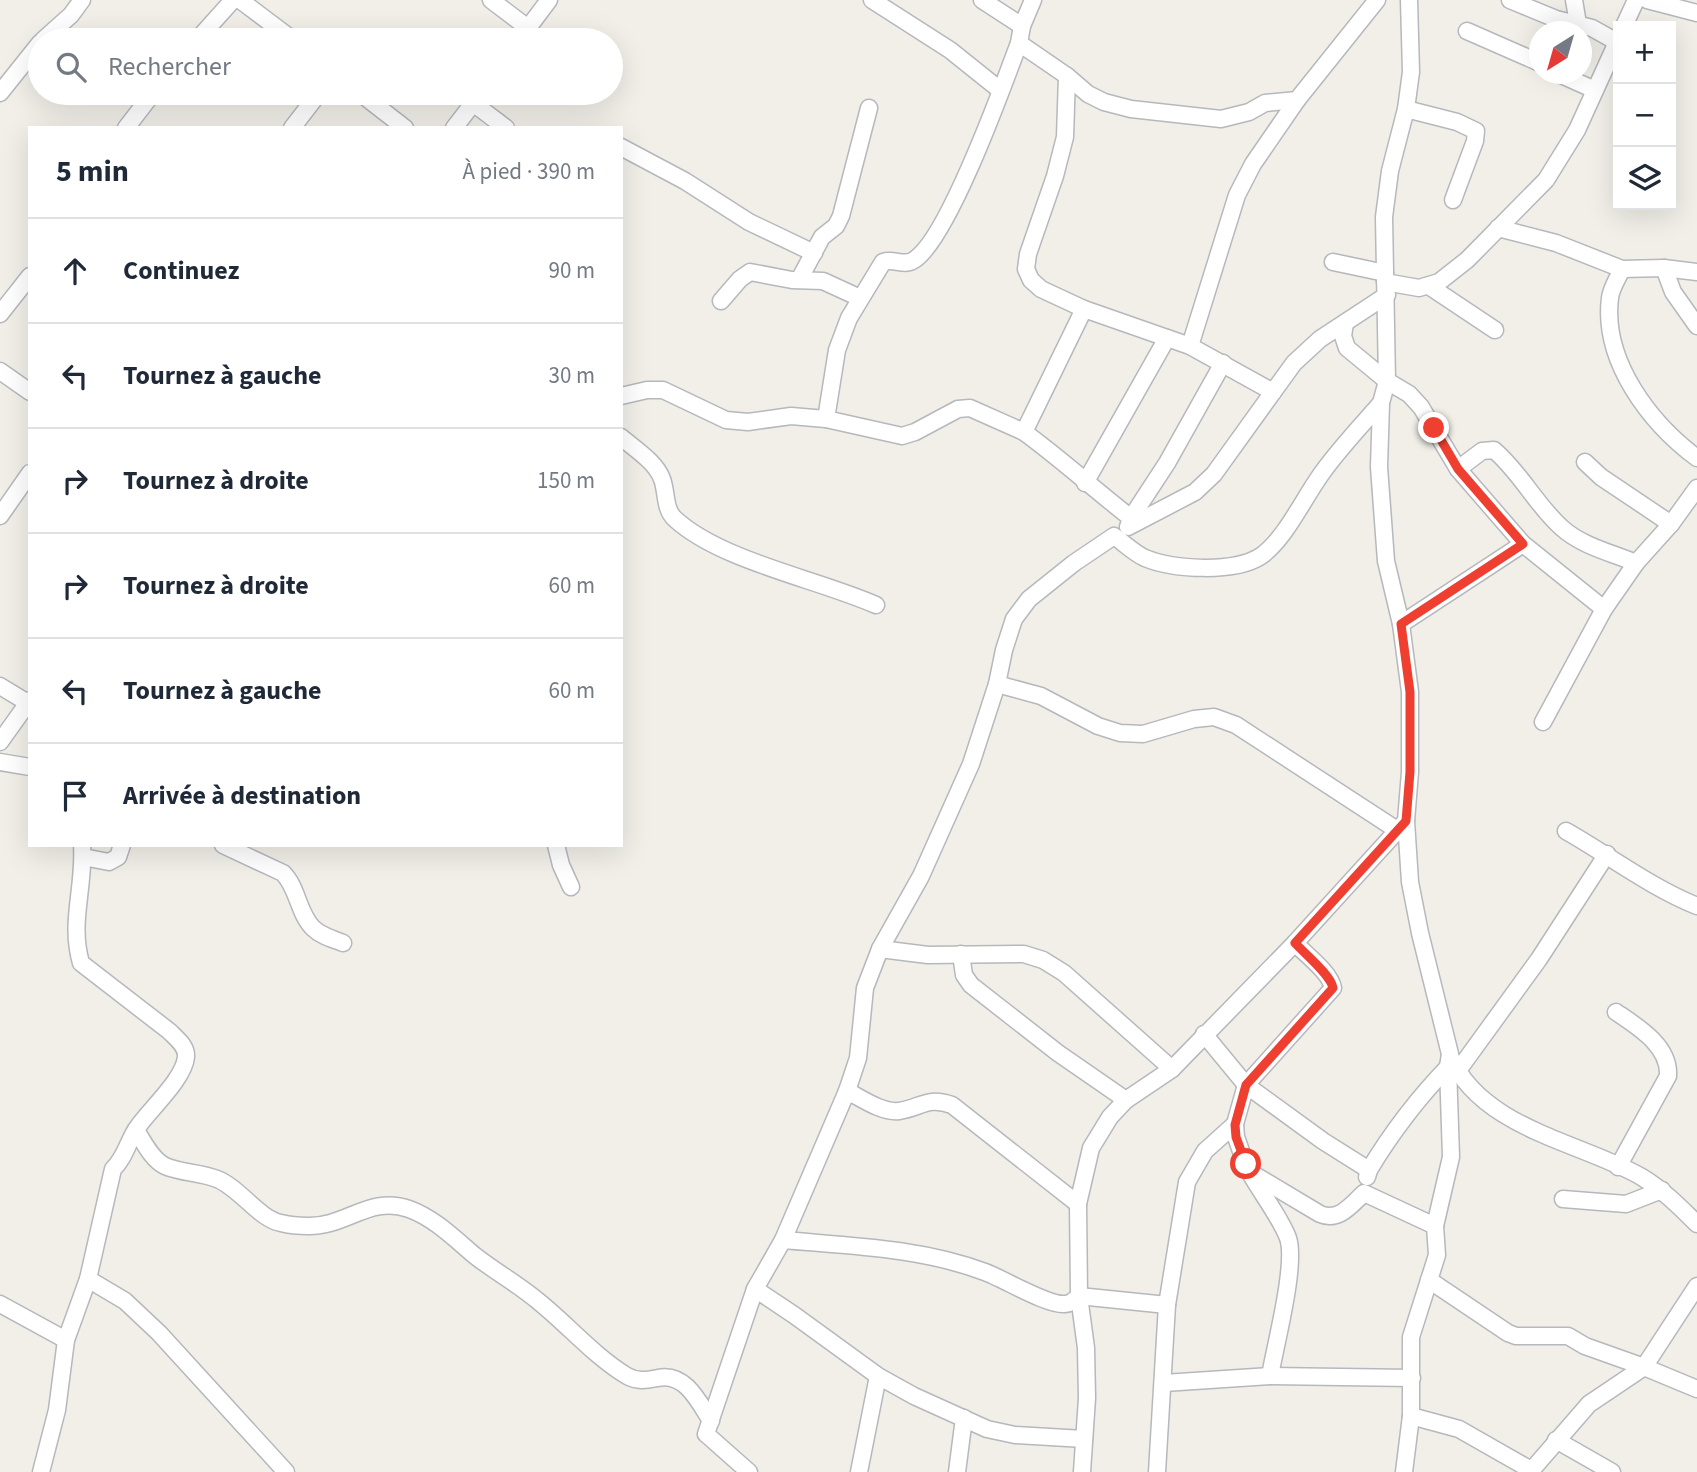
<!DOCTYPE html>
<html lang="fr">
<meta charset="utf-8">
<style>
:root{--surface:#fff;--page:#f2f2f3;--text:#1f2937;--muted:#747a83;--line:#e0e1e3}
body{margin:0;font-family:"Source Sans 3",sans-serif;background:var(--page);color:var(--text)}
.controls{position:absolute;right:21px;top:21px;display:grid;overflow:hidden;border-radius:0px;box-shadow:0 7px 28px #0002}
.controls button{width:63px;height:63px;display:grid;place-items:center;padding:0;border:0;border-bottom:2px solid var(--line);background:var(--surface);color:var(--text);font:35px sans-serif}
.compass{position:absolute;left:1529px;top:21px;width:63px;height:63px;border-radius:50%;background:var(--surface);box-shadow:0 7px 28px #0002;rotate:217deg}
.stop{position:absolute;width:21px;height:21px;margin:-16px;border:5px solid #ee3f31;border-radius:50%;background:#fff}
.stop.end{background:#ee3f31;border-color:#fff;box-shadow:0 2px 7px #0008}
.list{margin:0;padding:0;list-style:none}
h2{display:flex;justify-content:space-between;align-items:center;height:91px;margin:0;padding:0 28px;font-size:30px}
h2 small{font-size:23px;font-weight:400;color:var(--muted)}
.list li{display:grid;grid-template-columns:46px 1fr auto;gap:21px;align-items:center;box-sizing:border-box;height:105px;padding:0 28px;border-top:2px solid var(--line)}
.list b{display:block;font-size:26px;white-space:nowrap}
.list em{font-size:23px;font-style:normal;color:var(--muted)}
.icon{flex:none;width:38px;height:38px;fill:none;stroke:currentColor;stroke-width:2;stroke-linecap:round;stroke-linejoin:round}
.map{position:relative;flex:none;width:1697px;height:1472px;overflow:hidden}
.search{position:absolute;background:var(--surface);box-shadow:0 7px 28px #0002;left:28px;top:28px;width:595px;height:77px;display:flex;align-items:center;gap:18px;box-sizing:border-box;padding:0 24px;border-radius:38px;color:var(--muted);font-size:26px}
.panel{position:absolute;background:var(--surface);box-shadow:0 7px 28px #0002;left:28px;top:126px;width:595px;height:721px;border-radius:0px}
.map>svg:first-child{display:block}
.lines{fill:none;stroke-linecap:round;stroke-linejoin:round}
.street-casing{stroke:#b5b8bc;stroke-width:19}
.street{stroke:#fff;stroke-width:16}
.route{stroke:#ee3f31;stroke-width:9}
</style>
<div class="map">
<svg width="1697" height="1472" viewBox="0 0 1697 1472">
<rect width="100%" height="100%" fill="#f1efe8"/>
<g class="lines">
<g class="street-casing">
<g id="street">
<polyline points="240,0 293,40"/>
<polyline points="491,0 528,28"/>
<polyline points="872,0 950,50 1000,90"/>
<polyline points="982,0 1022,26"/>
<polyline points="1033,0 1022,26 1019,43 1067,76 1088,94 1104,102 1131,109 1221,119 1249,112 1265,103 1297,100 1377,0"/>
<polyline points="1510,0 1556,19 1592,28 1617,42"/>
<polyline points="1574,0 1578,24"/>
<polyline points="1647,0 1697,13"/>
<polyline points="1624,26 1636,0"/>
<polyline points="1467,31 1540,63"/>
<polyline points="43,40 71,15 82,0"/>
<polyline points="197,40 233,0"/>
<polyline points="519,40 549,0"/>
<polyline points="1559,74 1595,90"/>
<polyline points="1067,76 1065,137 1055,176 1028,254 1026,269 1031,280 1041,289 1084,309 1190,346 1273,392 1294,363 1320,339 1387,295"/>
<polyline points="0,93 40,43"/>
<polyline points="360,93 405,128"/>
<polyline points="473,103 506,128"/>
<polyline points="1406,109 1457,122 1476,131 1475,141 1453,200"/>
<polyline points="126,128 153,93"/>
<polyline points="292,128 319,93"/>
<polyline points="454,128 481,93"/>
<polyline points="621,147 685,181 749,222 814,253"/>
<polyline points="1498,228 1556,243 1622,269 1664,268 1697,272"/>
<polyline points="1333,262 1385,273"/>
<polyline points="1664,268 1673,292 1697,326"/>
<path d="M1622,269c-4,9 -11,19 -12,29 -8,63 40,125 87,160"/>
<polyline points="799,280 822,237 836,226 841,216 869,108"/>
<polyline points="1385,282 1419,288 1439,282 1467,260 1546,180 1577,130 1618,40"/>
<polyline points="1429,286 1495,330"/>
<polyline points="721,301 740,279 750,272 792,280 823,281 860,298"/>
<polyline points="0,314 30,276"/>
<polyline points="1345,323 1343,336 1347,348 1387,381 1409,394 1421,407 1458,469 1523,544 1604,609"/>
<polyline points="1190,346 1237,195 1253,164 1297,100"/>
<polyline points="0,371 30,392"/>
<polyline points="621,396 647,390 663,390 726,420 748,422 791,416 826,419 902,436 915,432 958,409 970,408 1024,432 1084,309"/>
<path d="M826,419l11,-69 12,-32 34,-56c11,-4 21,5 31,-2 34,-21 89,-174 105,-217"/>
<path d="M1024,432c37,27 71,58 107,86l-3,9 67,-35 19,-18 59,-82"/>
<path d="M621,437c14,12 35,25 41,42 5,13 2,30 13,40 46,42 142,60 201,86"/>
<polyline points="1585,462 1601,477 1671,524"/>
<path d="M1458,469l24,-18 12,-1c27,23 42,55 68,78 20,18 50,25 74,35"/>
<polyline points="1085,483 1167,338"/>
<polyline points="0,516 30,473"/>
<polyline points="1131,518 1167,463 1223,363"/>
<polyline points="1401,624 1523,544"/>
<polyline points="997,684 1041,696 1098,726 1120,733 1143,734 1194,719 1214,717 1236,725 1397,830"/>
<polyline points="0,686 28,703"/>
<polyline points="1543,722 1604,609 1636,563 1671,524 1697,488"/>
<polyline points="0,742 30,700"/>
<polyline points="0,762 30,767"/>
<path d="M1566,831c44,25 84,56 131,75"/>
<path d="M223,845l60,28c15,15 15,40 30,55 8,8 20,11 30,15"/>
<polyline points="556,845 561,865 571,887"/>
<polyline points="83,857 109,862 118,857 122,845"/>
<polyline points="880,949 928,955 1024,954 1043,960 1064,973 1172,1069"/>
<polyline points="961,954 964,975 971,985 1058,1053 1126,1100"/>
<path d="M1616,1012c22,15 54,34 52,64l-50,91"/>
<path d="M1204,1034l42,51 87,-97c-3,-16 -27,-33 -38,-45"/>
<path d="M1450,1056c31,72 129,86 190,120 22,13 39,30 57,48"/>
<polyline points="1457,1072 1539,959 1607,854"/>
<path d="M847,1091c14,7 35,22 52,20 22,-3 28,-15 53,-6l126,99"/>
<polyline points="1235,1124 1246,1085 1323,1141 1369,1170"/>
<path d="M136,1130c7,11 16,30 29,36 16,7 35,6 52,13 23,9 42,40 64,44 8,2 19,3 27,3 38,1 62,-31 101,-17 25,9 45,29 65,46 20,16 44,29 64,46 30,24 56,55 89,75 11,6 20,4 31,2 27,-6 41,24 53,43"/>
<path d="M1250,1173c11,20 30,44 38,65 9,26 -13,108 -18,138"/>
<path d="M1367,1177l2,-7c23,-38 48,-71 79,-103"/>
<polyline points="1563,1199 1626,1204 1662,1190"/>
<path d="M783,1240c68,6 138,8 202,32 19,7 63,34 80,32 6,0 9,-4 14,-8l88,9 20,-123 18,-31 30,-27 1,13 12,34 72,43c19,8 31,-9 44,-21l71,33"/>
<polyline points="88,1279 125,1301 159,1333 286,1472"/>
<polyline points="1429,1280 1508,1333 1516,1336 1568,1336 1585,1346 1644,1367 1697,1389"/>
<polyline points="0,1304 66,1340"/>
<polyline points="1164,1383 1270,1376 1412,1378"/>
<polyline points="1411,1416 1459,1429 1531,1470"/>
<path d="M1084,1439l-69,-4 -28,-6 -73,-33 -36,-20 -84,-61 -39,-26 28,-49 64,-149 11,-33 7,-70 15,-39 41,-73 50,-112 26,-80 7,-34 10,-31 15,-20 45,-36 40,-27c10,7 20,17 31,22 29,12 90,15 116,-2 25,-18 42,-57 61,-83 17,-24 39,-47 59,-70"/>
<polyline points="1556,1440 1612,1472"/>
<path d="M41,1472l16,-62 9,-70 22,-61 25,-110c12,-11 15,-28 24,-41 13,-19 47,-49 49,-71 1,-11 -10,-19 -17,-26l-88,-68c-12,-41 4,-76 1,-118"/>
<polyline points="749,1472 706,1434 755,1289"/>
<polyline points="859,1472 878,1376"/>
<polyline points="957,1472 964,1418"/>
<polyline points="1082,1472 1087,1398 1086,1348 1079,1296 1078,1204 1091,1148 1110,1117 1126,1100 1172,1069 1295,943 1406,821"/>
<polyline points="1157,1472 1167,1305"/>
<polyline points="1404,1472 1411,1416 1411,1337 1437,1255 1435,1226 1451,1157 1448,1067 1450,1054 1420,933 1410,882 1406,821 1410,772 1410,692 1401,624 1386,561 1379,467 1381,403 1387,381 1384,217 1390,171 1406,109 1411,72 1409,0"/>
<polyline points="1530,1472 1589,1404 1644,1367 1697,1286"/>
</g>
</g>
<use href="#street" class="street"/>
</g>
<g class="lines">
<path class="route" d="M1246,1164l-10,-27 -1,-12 11,-40 87,-97c-2,-13 -28,-34 -38,-45l111,-122 4,-49v-80l-9,-68 122,-80 -65,-75 -24,-41"/>
</g>
</svg>
<div class="controls">
<button>+</button>
<button>−</button>
<button><svg class="icon" aria-label="layers" viewBox="0 0 24 24"><path d="M12 4l9 5-9 5-9-5zM3 14l9 5 9-5"/></svg></button>
</div>
<svg class="compass" viewBox="-18 -18 36 36"><path d="M0-13l5 13h-10z" fill="#e53935"/><path d="M0 13l5-13h-10z" fill="#747a83"/></svg>
<div class="stop" style="left:1246px;top:1164px"></div>
<div class="stop end" style="left:1434px;top:428px"></div>
<div class="search"><svg class="icon" aria-label="search" viewBox="0 0 24 24"><circle cx="10" cy="10" r="6"/><path d="M15 15l6 6"/></svg>Rechercher</div>
<section class="panel">
<h2>5 min<small>À pied · 390 m</small></h2>
<ul class="list">
<li><svg class="icon" aria-label="ahead" viewBox="0 0 24 24"><path d="M12 20V5M6 11l6-6 6 6"/></svg><div><b>Continuez</b></div><em>90 m</em></li>
<li><svg class="icon" aria-label="left" viewBox="0 0 24 24"><path d="M17 20v-9H6M10 6l-5 5 5 5"/></svg><div><b>Tournez à gauche</b></div><em>30 m</em></li>
<li><svg class="icon" aria-label="right" viewBox="0 0 24 24"><path d="M7 20v-9h11M14 6l5 5-5 5"/></svg><div><b>Tournez à droite</b></div><em>150 m</em></li>
<li><svg class="icon" aria-label="right" viewBox="0 0 24 24"><path d="M7 20v-9h11M14 6l5 5-5 5"/></svg><div><b>Tournez à droite</b></div><em>60 m</em></li>
<li><svg class="icon" aria-label="left" viewBox="0 0 24 24"><path d="M17 20v-9H6M10 6l-5 5 5 5"/></svg><div><b>Tournez à gauche</b></div><em>60 m</em></li>
<li><svg class="icon" aria-label="arrive" viewBox="0 0 24 24"><path d="M6 21V4h12l-3 4 3 4H6"/></svg><div><b>Arrivée à destination</b></div></li>
</ul>
</section>
</div>
